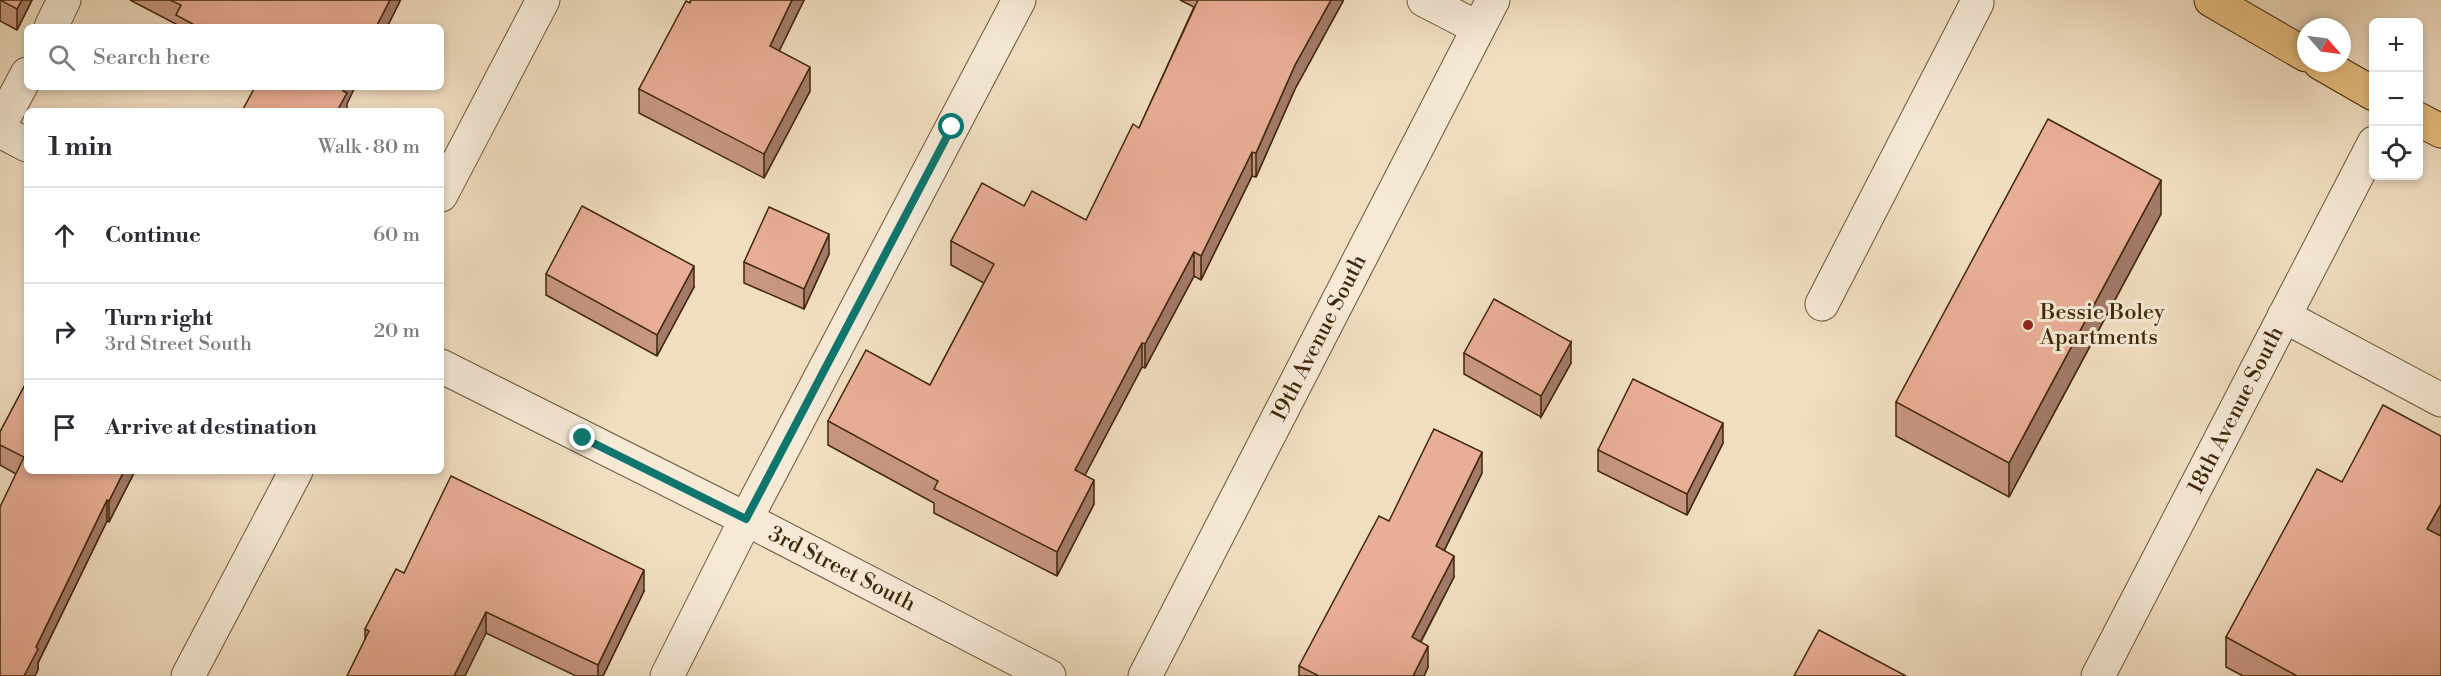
<!DOCTYPE html>
<meta charset="utf-8">
<style>
:root{--surface:#fff;--page:#f2f2f3;--text:#2b2b33;--muted:#7c7c81;--line:#e1e1e2}
body{margin:0;font-family:"Libre Bodoni",serif;background:var(--page);color:var(--text)}
.controls{position:absolute;right:18px;top:18px;display:grid;overflow:hidden;border-radius:9px;box-shadow:0 3px 9px #0003}
.controls button{width:54px;height:54px;display:grid;place-items:center;padding:0;border:0;border-bottom:2px solid var(--line);background:var(--surface);color:var(--text);font:30px sans-serif}
.compass{position:absolute;left:2297px;top:18px;width:54px;height:54px;border-radius:50%;background:var(--surface);box-shadow:0 3px 9px #0003;rotate:118deg}
.stop{position:absolute;width:18px;height:18px;margin:-14px;border:4px solid #0f766e;border-radius:50%;background:#fff}
.stop.end{background:#0f766e;border-color:#fff;box-shadow:0 2px 6px #0008}
.list{margin:0;padding:0;list-style:none}
h2{display:flex;justify-content:space-between;align-items:center;height:78px;margin:0;padding:0 24px;font-size:26px}
h2 small{font-size:20px;font-weight:400;color:var(--muted)}
.list li{display:grid;grid-template-columns:39px 1fr auto;gap:18px;align-items:center;box-sizing:border-box;height:96px;padding:0 24px;border-top:2px solid var(--line)}
.list b{display:block;font-size:22px;white-space:nowrap}
.list p{margin:0;font-size:20px;white-space:nowrap;color:var(--muted)}
.list em{font-size:20px;font-style:normal;color:var(--muted)}
.icon{flex:none;width:33px;height:33px;fill:none;stroke:currentColor;stroke-width:2;stroke-linecap:round;stroke-linejoin:round}
.map{position:relative;flex:none;width:2441px;height:676px;overflow:hidden}
.search{position:absolute;background:var(--surface);box-shadow:0 3px 9px #0003;left:24px;top:24px;width:420px;height:66px;display:flex;align-items:center;gap:15px;box-sizing:border-box;padding:0 21px;border-radius:9px;color:var(--muted);font-size:22px}
.panel{position:absolute;background:var(--surface);box-shadow:0 3px 9px #0003;left:24px;top:108px;width:420px;height:366px;border-radius:9px}
.map>svg:first-child{display:block}
.lines{fill:none;stroke-linecap:round;stroke-linejoin:round}
.minor-casing{stroke:#6c5536;stroke-width:35}
.major-casing{stroke:#402707;stroke-width:35}
.minor{stroke:#f6ead7;stroke-width:33}
.major{stroke:#e8bf80;stroke-width:33}
.wall{fill:#c89682;stroke:#402707;stroke-width:1.5}
.shaded-wall{fill:#a37a6a;stroke:#402707;stroke-width:1.5}
.building{fill:#e9ae97;stroke:#402707;stroke-width:1.5}
.route{stroke:#0f766e;stroke-width:8}
.poi-dot{fill:#8f2418;stroke:#f6ead7;stroke-width:2}
.labels{text-anchor:middle;dominant-baseline:central;stroke-width:6;stroke-linejoin:round;paint-order:stroke}
.poi-label{font-size:22px;fill:#402707;stroke:#f6ead7;text-anchor:start}
.street-label{font-size:22px;fill:#402707;stroke:#f6ead7}
</style>
<div class="map">
<svg width="2441" height="676" viewBox="0 0 2441 676">
<rect width="100%" height="100%" fill="#f1dec1"/>
<filter id="stains"><feTurbulence type="fractalNoise" baseFrequency=".00333" numOctaves="4"/><feColorMatrix values="0 0 0 0 .2 0 0 0 0 .09 0 0 0 0 .02 0 0 0 .5 -.17"/></filter>
<radialGradient id="worn" r=".72"><stop offset=".6" stop-color="#630" stop-opacity="0"/><stop offset="1" stop-color="#630" stop-opacity=".3"/></radialGradient>
<g class="lines">
<g class="minor-casing">
<g id="minor">
<polyline points="1424,0 1478,28"/>
<polyline points="51,27 64,0"/>
<polyline points="0,125 27,74"/>
<polyline points="0,131 27,145"/>
<polyline points="441,195 543,0"/>
<polyline points="1822,304 1977,3"/>
<polyline points="2284,316 2441,400"/>
<polyline points="441,366 746,519 1049,676"/>
<polyline points="188,676 296,471"/>
<polyline points="667,676 746,519 1019,0"/>
<polyline points="1145,676 1493,0"/>
<polyline points="2098,676 2374,143"/>
</g>
</g>
<g class="major-casing">
<g id="major">
<polyline points="2211,0 2306,55"/>
<polyline points="2320,63 2374,94"/>
<polyline points="2418,119 2441,131"/>
</g>
</g>
<use href="#minor" class="minor"/>
<use href="#major" class="major"/>
</g>
<g class="wall">
<polygon points="0,0 32,0 17,30 0,21"/>
<polygon points="130,0 400,0 400,1 387,27 176,27 176,24"/>
<polygon points="691,0 804,0 779,51 810,91 764,178 639,113 639,89"/>
<polygon points="1180,0 1343,0 1343,1 1295,89 1256,177 1252,176 1201,280 1194,276 1145,368 1142,367 1085,475 1094,504 1057,576 934,513 934,503 828,445 828,421 930,385 984,283 951,265 951,241 1024,206 1086,220 1139,128 1194,7"/>
<polygon points="2161,214 2009,497 1896,436 1896,402"/>
<polygon points="829,254 804,309 744,283 744,262"/>
<polygon points="546,274 694,287 657,356 546,295"/>
<polygon points="1464,353 1571,363 1541,417 1464,374"/>
<polygon points="27,381 27,471 135,471 109,522 107,521 38,663 38,670 16,474 0,465 0,432"/>
<polygon points="1723,443 1687,515 1598,471 1598,450"/>
<polygon points="1482,473 1444,551 1454,577 1421,642 1428,667 1424,676 1299,676 1299,666"/>
<polygon points="2440,536 2441,676 2243,676 2226,667 2226,637"/>
<polygon points="404,573 644,591 603,676 576,676 486,633 365,639 365,629"/>
</g>
<g class="shaded-wall">
<polygon points="22,0 32,0 17,30 17,9"/>
<polygon points="390,0 400,0 400,1 387,27 376,27"/>
<polygon points="792,0 804,0 770,70 770,46"/>
<polygon points="1331,0 1343,0 1343,1 1295,89 1256,177 1256,153 1295,65"/>
<polygon points="810,67 810,91 764,178 764,154"/>
<polygon points="345,87 355,87 347,104 347,111 337,111 343,91"/>
<polygon points="1252,152 1252,176 1201,280 1201,256"/>
<polygon points="2161,180 2161,214 2009,497 2009,463"/>
<polygon points="829,234 829,254 804,309 804,289"/>
<polygon points="1194,252 1194,276 1145,368 1145,344"/>
<polygon points="694,266 694,287 657,356 657,335"/>
<polygon points="1571,342 1571,363 1541,417 1541,396"/>
<polygon points="1142,343 1142,367 1075,494 1075,470"/>
<polygon points="1723,423 1723,443 1687,515 1687,494"/>
<polygon points="1482,452 1482,473 1436,567 1436,546"/>
<polygon points="124,471 135,471 109,522 109,501"/>
<polygon points="1094,480 1094,504 1057,576 1057,552"/>
<polygon points="107,500 107,521 38,663 38,670 35,676 24,676 36,647"/>
<polygon points="2441,504 2441,533 2427,558 2427,529"/>
<polygon points="1454,556 1454,577 1412,658 1412,637"/>
<polygon points="644,570 644,591 603,676 598,676 598,665"/>
<polygon points="486,612 486,633 465,676 454,676"/>
<polygon points="1428,646 1428,667 1424,676 1413,676"/>
</g>
<g class="building">
<polygon points="0,0 22,0 17,9"/>
<polygon points="170,0 390,0 376,27 198,27 176,15 181,5"/>
<polygon points="691,0 792,0 770,46 810,67 764,154 639,89 686,1 690,3"/>
<polygon points="1198,0 1331,0 1295,65 1256,153 1252,152 1201,256 1194,252 1145,344 1142,343 1075,470 1094,480 1057,552 934,489 938,481 828,421 866,350 930,385 994,264 951,241 982,183 1024,206 1032,191 1086,220 1133,124 1139,128"/>
<polygon points="255,87 345,87 343,91 347,93 337,111 242,111"/>
<polygon points="2048,119 2161,180 2009,463 1896,402"/>
<polygon points="582,206 694,266 657,335 546,274"/>
<polygon points="769,207 829,234 804,289 744,262"/>
<polygon points="1494,299 1571,342 1541,396 1464,353"/>
<polygon points="1633,379 1723,423 1687,494 1598,450"/>
<polygon points="27,381 27,471 124,471 109,501 107,500 36,647 38,649 24,676 0,676 0,507 24,457 0,445 0,432"/>
<polygon points="2383,405 2441,436 2441,504 2427,529 2441,536 2441,676 2297,676 2226,637 2317,469 2342,482"/>
<polygon points="1434,429 1482,452 1436,546 1454,556 1412,637 1428,646 1413,676 1319,676 1299,666 1379,516 1389,521"/>
<polygon points="451,476 644,570 598,665 486,612 454,676 347,676 369,631 365,629 396,569 404,573"/>
<polygon points="1819,630 1906,676 1794,676"/>
</g>
<g class="lines">
<polyline class="route" points="583,438 746,519 952,127"/>
</g>
<circle class="poi-dot" cx="2028" cy="325" r="6"/>
<g class="labels">
<g class="poi-label">
<text x="2040" y="312">Bessie Boley<tspan x="2040" dy="25">Apartments</tspan></text>
</g>
<g class="street-label">
<text transform="translate(1319 338) rotate(-63)">19th Avenue South</text>
<text transform="translate(2236 410) rotate(-63)">18th Avenue South</text>
<text transform="translate(842 569) rotate(27)">3rd Street South</text>
</g>
</g>
<rect width="100%" height="100%" filter="url(#stains)"/>
<rect width="100%" height="100%" fill="url(#worn)"/>
</svg>
<div class="controls">
<button>+</button>
<button>−</button>
<button><svg class="icon" aria-label="locate" viewBox="0 0 24 24"><circle cx="12" cy="12" r="6"/><path d="M12 2v4M12 18v4M2 12h4M18 12h4"/></svg></button>
</div>
<svg class="compass" viewBox="-18 -18 36 36"><path d="M0-13l5 13h-10z" fill="#e53935"/><path d="M0 13l5-13h-10z" fill="#7c7c81"/></svg>
<div class="stop" style="left:952px;top:127px"></div>
<div class="stop end" style="left:583px;top:438px"></div>
<div class="search"><svg class="icon" aria-label="search" viewBox="0 0 24 24"><circle cx="10" cy="10" r="6"/><path d="M15 15l6 6"/></svg>Search here</div>
<section class="panel">
<h2>1 min<small>Walk · 80 m</small></h2>
<ul class="list">
<li><svg class="icon" aria-label="ahead" viewBox="0 0 24 24"><path d="M12 20V5M6 11l6-6 6 6"/></svg><div><b>Continue</b></div><em>60 m</em></li>
<li><svg class="icon" aria-label="right" viewBox="0 0 24 24"><path d="M7 20v-9h11M14 6l5 5-5 5"/></svg><div><b>Turn right</b><p>3rd Street South</p></div><em>20 m</em></li>
<li><svg class="icon" aria-label="arrive" viewBox="0 0 24 24"><path d="M6 21V4h12l-3 4 3 4H6"/></svg><div><b>Arrive at destination</b></div></li>
</ul>
</section>
</div>
